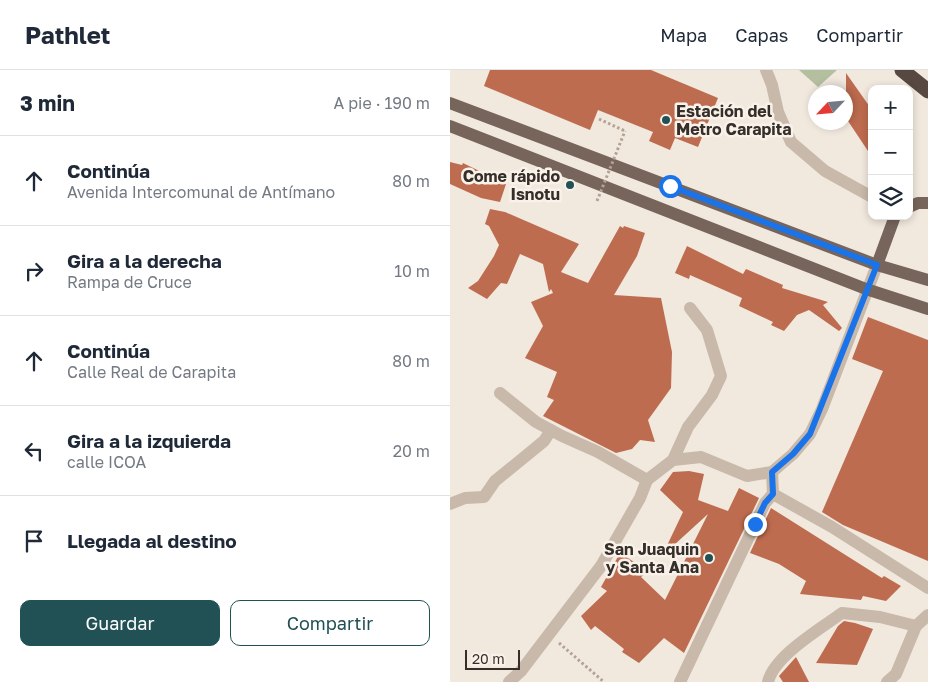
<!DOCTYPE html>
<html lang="es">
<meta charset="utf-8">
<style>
:root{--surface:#fff;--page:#f2f2f3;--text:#1f2937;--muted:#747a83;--line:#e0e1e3;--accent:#215155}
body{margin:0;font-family:"Golos Text",sans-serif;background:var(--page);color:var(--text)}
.controls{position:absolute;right:15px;top:15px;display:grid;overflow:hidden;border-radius:10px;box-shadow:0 2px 8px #0003}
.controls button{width:45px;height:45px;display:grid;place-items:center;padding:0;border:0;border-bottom:1px solid var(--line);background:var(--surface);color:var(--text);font:25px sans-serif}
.compass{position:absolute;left:358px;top:15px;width:45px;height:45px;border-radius:50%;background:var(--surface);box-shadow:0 2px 8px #0003;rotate:244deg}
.scale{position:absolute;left:15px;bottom:12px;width:55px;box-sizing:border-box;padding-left:5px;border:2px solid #362e29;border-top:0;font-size:14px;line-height:18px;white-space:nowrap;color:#362e29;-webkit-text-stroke:4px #f9f2ea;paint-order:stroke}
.stop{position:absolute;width:15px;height:15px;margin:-11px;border:4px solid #1a73e8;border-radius:50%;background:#fff}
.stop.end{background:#1a73e8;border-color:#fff;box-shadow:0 1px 5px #0008}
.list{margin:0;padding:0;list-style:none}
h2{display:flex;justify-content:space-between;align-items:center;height:65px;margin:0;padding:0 20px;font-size:21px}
h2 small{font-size:16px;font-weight:400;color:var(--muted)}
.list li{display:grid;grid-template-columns:32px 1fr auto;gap:15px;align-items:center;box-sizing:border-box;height:90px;padding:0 20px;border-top:1px solid var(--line)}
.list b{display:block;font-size:19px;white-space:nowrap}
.list p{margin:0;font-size:16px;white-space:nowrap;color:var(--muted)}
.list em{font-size:16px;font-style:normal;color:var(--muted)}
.actions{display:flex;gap:10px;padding:15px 20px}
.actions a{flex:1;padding:11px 0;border:1px solid var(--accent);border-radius:10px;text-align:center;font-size:18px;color:var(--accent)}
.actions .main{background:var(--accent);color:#fff}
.icon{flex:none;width:28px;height:28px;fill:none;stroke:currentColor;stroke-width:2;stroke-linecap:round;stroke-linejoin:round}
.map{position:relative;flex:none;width:478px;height:612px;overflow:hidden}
header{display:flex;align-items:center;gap:30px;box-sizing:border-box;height:70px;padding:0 25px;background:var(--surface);border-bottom:1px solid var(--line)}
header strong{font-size:24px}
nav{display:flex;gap:28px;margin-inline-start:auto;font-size:18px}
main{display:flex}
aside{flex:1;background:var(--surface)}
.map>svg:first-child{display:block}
.green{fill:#b4bf9f}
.building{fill:#be6c4f}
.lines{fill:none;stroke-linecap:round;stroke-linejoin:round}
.path{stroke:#b4a395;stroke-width:3;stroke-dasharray:2.5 2.5;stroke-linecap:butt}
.minor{stroke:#c8b9aa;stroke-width:12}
.major{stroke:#77655b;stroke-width:12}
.highway{stroke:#574841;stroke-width:15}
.path-bridge{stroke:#b4a395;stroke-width:3;stroke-dasharray:2.5 2.5;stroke-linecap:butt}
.route{stroke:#1a73e8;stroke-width:6}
.poi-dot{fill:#215155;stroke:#f9f2ea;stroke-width:2}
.labels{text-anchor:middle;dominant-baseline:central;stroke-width:5;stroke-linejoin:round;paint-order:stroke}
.poi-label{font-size:16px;font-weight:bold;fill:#362e29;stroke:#f9f2ea;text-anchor:end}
</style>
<header>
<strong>Pathlet</strong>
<nav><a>Mapa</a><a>Capas</a><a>Compartir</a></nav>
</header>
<main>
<aside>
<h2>3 min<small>A pie · 190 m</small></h2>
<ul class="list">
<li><svg class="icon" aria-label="ahead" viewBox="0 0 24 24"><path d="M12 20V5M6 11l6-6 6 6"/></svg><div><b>Continúa</b><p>Avenida Intercomunal de Antímano</p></div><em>80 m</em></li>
<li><svg class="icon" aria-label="right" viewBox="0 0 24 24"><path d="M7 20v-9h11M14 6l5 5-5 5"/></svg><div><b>Gira a la derecha</b><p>Rampa de Cruce</p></div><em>10 m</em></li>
<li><svg class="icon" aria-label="ahead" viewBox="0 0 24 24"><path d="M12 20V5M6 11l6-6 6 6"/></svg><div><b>Continúa</b><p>Calle Real de Carapita</p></div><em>80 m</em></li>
<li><svg class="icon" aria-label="left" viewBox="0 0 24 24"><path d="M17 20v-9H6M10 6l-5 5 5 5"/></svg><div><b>Gira a la izquierda</b><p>calle ICOA</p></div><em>20 m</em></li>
<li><svg class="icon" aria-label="arrive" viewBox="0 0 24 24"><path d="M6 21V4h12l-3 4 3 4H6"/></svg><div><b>Llegada al destino</b></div></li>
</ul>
<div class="actions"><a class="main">Guardar</a><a>Compartir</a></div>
</aside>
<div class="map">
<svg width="478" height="612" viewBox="0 0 478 612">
<rect width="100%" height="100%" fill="#f1e8de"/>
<polygon class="green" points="349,0 387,0 368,17"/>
<g class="building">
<polygon points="40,0 201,0 268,28 248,77 225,68 220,80 199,71 203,62 148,40 140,60 34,16"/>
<polygon points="396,3 422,40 422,87 396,48"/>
<polygon points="0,92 12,95 13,93 56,114 50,132 31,128 0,114"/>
<polygon points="40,139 55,142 129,174 111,202 138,213 170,156 173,158 174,156 195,163 187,186 164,225 211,228 222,282 221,318 198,350 205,372 190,370 182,379 166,383 93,346 104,330 97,327 107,302 75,288 93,256 81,232 103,223 101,219 99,222 93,194 70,184 57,214 51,213 37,229 18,218 28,211 44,186 49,175 39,156 35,154"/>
<polygon points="237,176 293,204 296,199 333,215 332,218 378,232 373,235 392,258 389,261 359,240 347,245 334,261 321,255 323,252 289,236 292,228 240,205 239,209 225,203"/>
<polygon points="418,247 478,270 478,491 393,455 372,442 433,301 402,289"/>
<polygon points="239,401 254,404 248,430 278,441 289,418 309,428 234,583 214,568 189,593 172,582 174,579 145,556 141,560 131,546 157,521 151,517 170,483 198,501 191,507 215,530 258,444 212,486 233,442 210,420 223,402"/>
<polygon points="321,438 432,508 434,506 451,516 436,531 413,526 411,530 350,524 356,511 329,494 300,483"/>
<polygon points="394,551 405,553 423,559 407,595 366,593 388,556"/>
<polygon points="346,587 359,612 333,612 329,606"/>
</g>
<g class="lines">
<g class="path">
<polyline points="149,49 175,61"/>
<polyline points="109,573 154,612"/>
</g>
<g class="minor">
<polyline points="316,0 322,15 328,42 341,72 375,101 422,127"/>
<polyline points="50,323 86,352 112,366 148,382 197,410"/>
<polyline points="223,390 238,357 262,325 271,306 257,260 240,238"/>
<polyline points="323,424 382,457 478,518"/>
<polyline points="0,434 15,428 34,427 45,411 94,371 101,360"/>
<polyline points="59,612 71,601 151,496 190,428 197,410 223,390 251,387 297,406 322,402 343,384 360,364 372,339 427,195"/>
<polyline points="230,612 315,433 323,424 322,402"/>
<path d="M318,612c6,-26 52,-53 74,-69l38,4 36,9 12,-11"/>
<polyline points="437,612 446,604 466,556"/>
</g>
<g class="major">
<polyline points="0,33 427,195 478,210"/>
<polyline points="0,56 416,219 478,239"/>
<polyline points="459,137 468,133 478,133"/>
<polyline points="427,195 445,146"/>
</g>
<polyline class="highway" points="452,0 478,21"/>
<polyline class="path-bridge" points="147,131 175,61"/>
</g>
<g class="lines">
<polyline class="route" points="220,116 427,195 360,364 343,384 322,402 323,424 315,433 305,454"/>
</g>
<g class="poi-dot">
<circle cx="216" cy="50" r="5"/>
<circle cx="120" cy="115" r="5"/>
<circle cx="259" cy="488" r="5"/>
</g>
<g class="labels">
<g class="poi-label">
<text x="226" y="41" text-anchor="start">Estación del<tspan x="226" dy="18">Metro Carapita</tspan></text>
<text x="110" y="106">Come rápido<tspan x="110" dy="18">Isnotu</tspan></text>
<text x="249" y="479">San Juaquin<tspan x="249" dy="18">y Santa Ana</tspan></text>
</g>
</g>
</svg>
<div class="controls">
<button>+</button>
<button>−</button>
<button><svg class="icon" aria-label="layers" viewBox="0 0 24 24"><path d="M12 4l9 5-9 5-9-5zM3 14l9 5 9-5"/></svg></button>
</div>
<svg class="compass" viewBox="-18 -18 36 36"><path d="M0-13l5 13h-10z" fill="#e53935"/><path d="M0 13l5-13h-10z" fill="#747a83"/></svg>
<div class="scale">20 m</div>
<div class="stop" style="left:220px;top:116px"></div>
<div class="stop end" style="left:305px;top:454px"></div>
</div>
</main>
